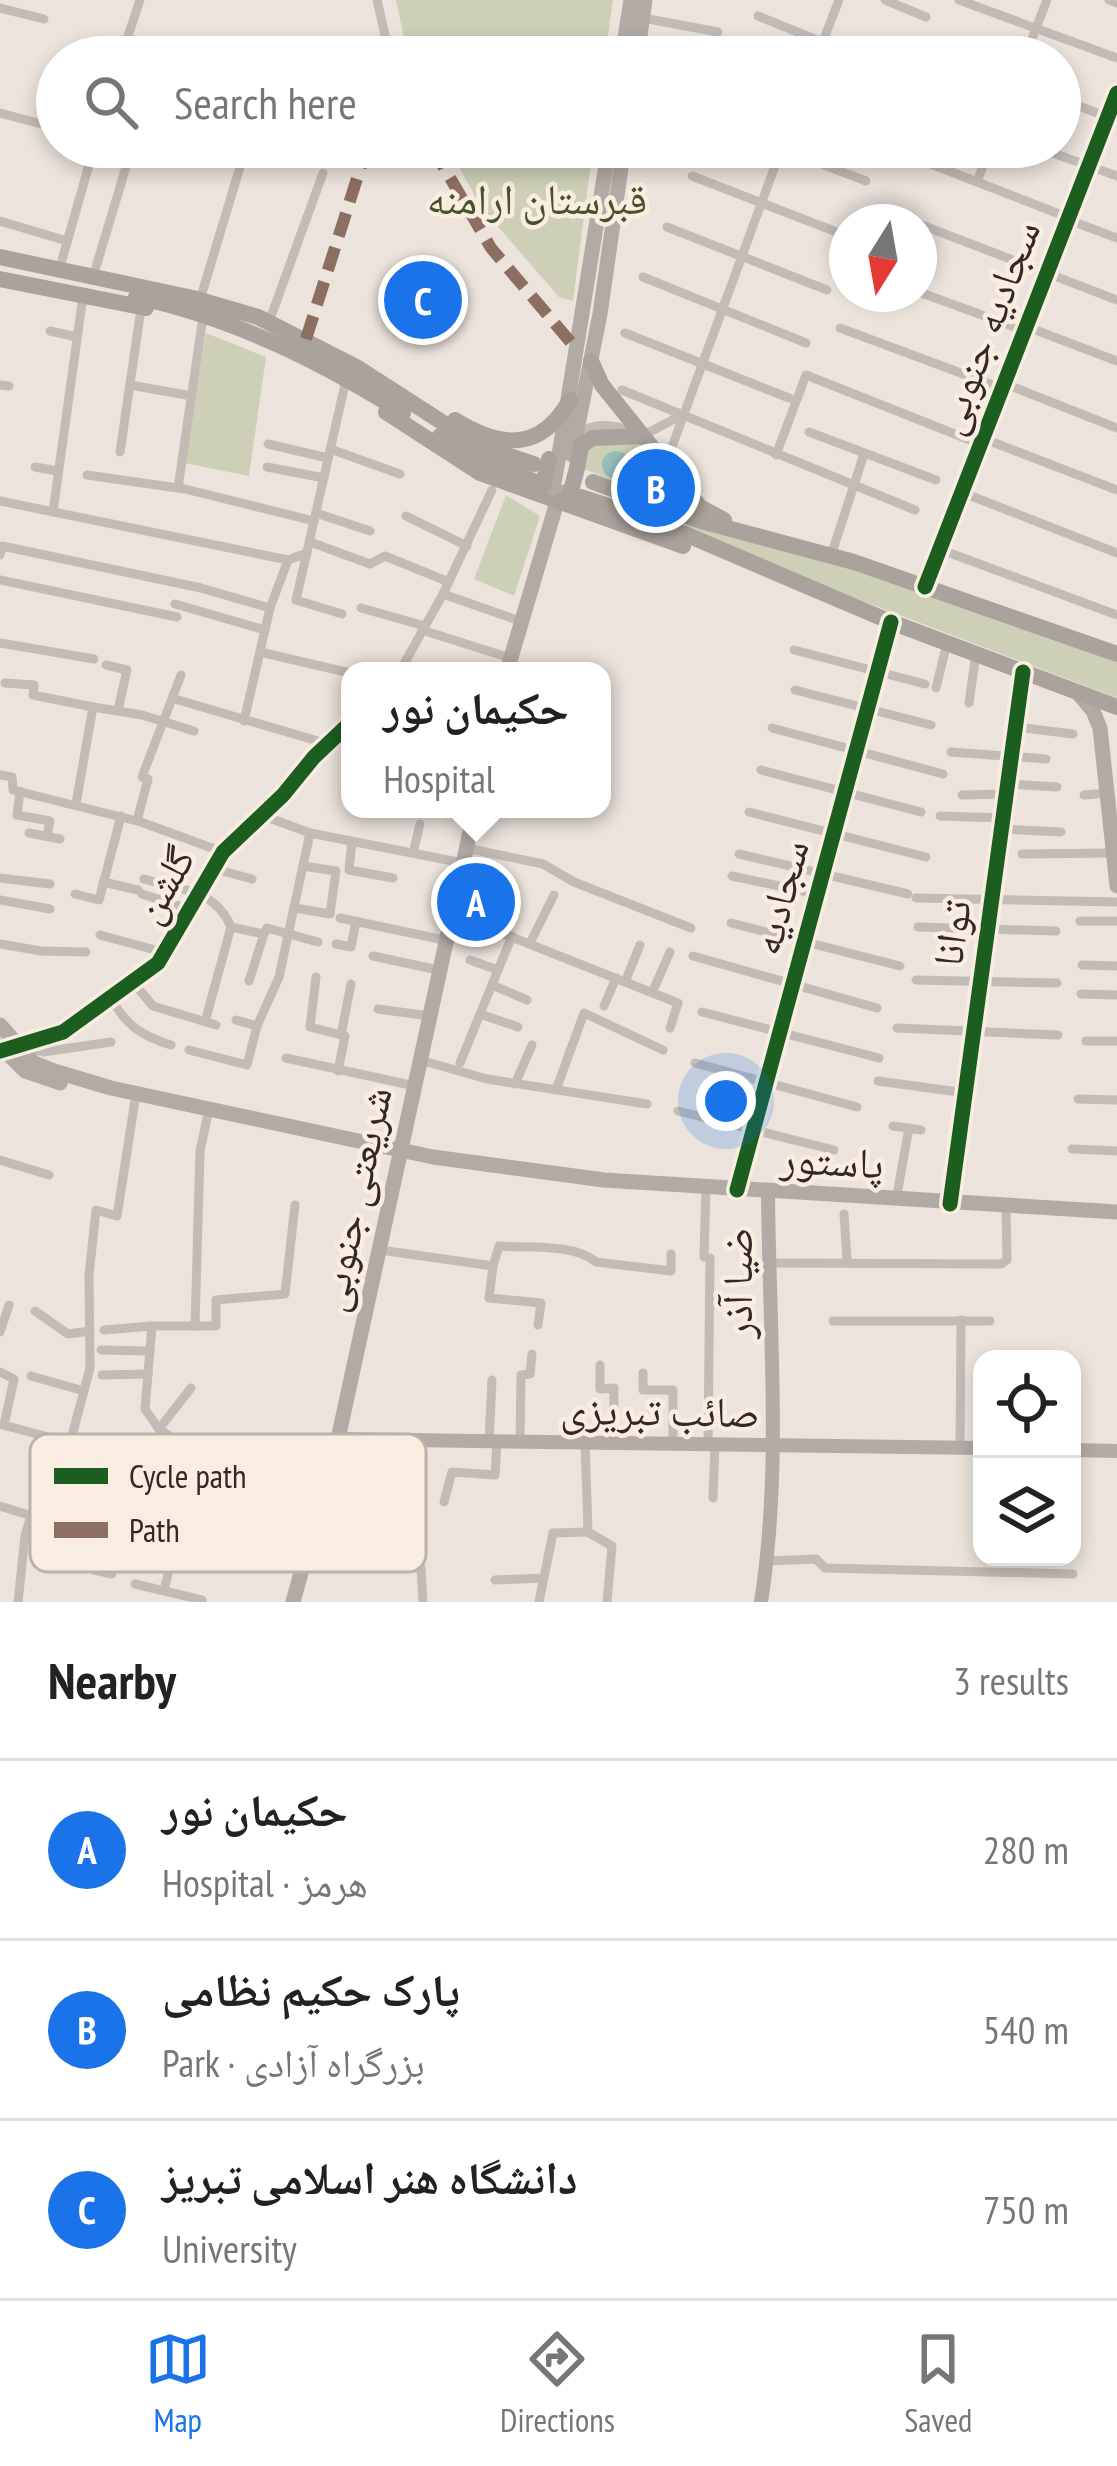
<!DOCTYPE html>
<meta charset="utf-8">
<style>
:root{--surface:#fff;--page:#f2f2f2;--text:#222;--muted:#767676;--line:#e0e0e0;--accent:#1a73e8}
body{margin:0;font-family:"PT Sans Narrow","Noto Naskh Arabic",sans-serif;background:var(--page);color:var(--text)}
.controls{position:absolute;right:36px;bottom:36px;display:grid;overflow:hidden;border-radius:24px;box-shadow:0 6px 18px #0003}
.controls button{width:108px;height:108px;display:grid;place-items:center;padding:0;border:0;border-bottom:3px solid var(--line);background:var(--surface);color:var(--text);font:60px sans-serif}
.compass{position:absolute;left:829px;top:204px;width:108px;height:108px;border-radius:50%;background:var(--surface);box-shadow:0 6px 18px #0003;rotate:191deg}
.you{position:absolute;left:726px;top:1101px;width:42px;height:42px;margin:-30px;border:9px solid #fff;border-radius:50%;background:#1a73e8;box-shadow:0 0 0 18px #1a73e833}
.badge{display:grid;place-items:center;width:78px;height:78px;border-radius:50%;background:var(--accent);color:#fff;font-size:39px;font-weight:700}
.pin{position:absolute;translate:-50% -50%;border:6px solid #fff;box-shadow:0 3px 12px #0006}
.popup{position:absolute;left:341px;top:662px;width:270px;height:156px;box-sizing:border-box;display:grid;place-content:center;border-radius:24px;background:var(--surface);filter:drop-shadow(0 3px 9px #0005);font-size:39px;white-space:nowrap;color:var(--muted)}
.popup b{font-size:45px;color:var(--text)}
.popup::after{content:'';position:absolute;left:50%;top:100%;margin-left:-24px;border:24px solid transparent;border-top-color:var(--surface)}
.list{margin:0;padding:0;list-style:none}
h2{display:flex;justify-content:space-between;align-items:center;height:156px;margin:0;padding:0 48px;font-size:51px}
h2 small{font-size:39px;font-weight:400;color:var(--muted)}
.list li{display:grid;grid-template-columns:78px 1fr auto;gap:36px;align-items:center;box-sizing:border-box;height:180px;padding:0 48px;border-top:3px solid var(--line)}
.list b{display:block;font-size:45px;white-space:nowrap}
.list p{margin:0;font-size:39px;white-space:nowrap;color:var(--muted)}
.list em{font-size:39px;font-style:normal;color:var(--muted)}
.icon{flex:none;width:66px;height:66px;fill:none;stroke:currentColor;stroke-width:2;stroke-linecap:round;stroke-linejoin:round}
.map{position:relative;flex:none;width:1117px;height:1602px;overflow:hidden}
.search{position:absolute;background:var(--surface);box-shadow:0 6px 18px #0003;left:36px;right:36px;top:36px;height:132px;display:flex;align-items:center;gap:30px;box-sizing:border-box;padding:0 42px;border-radius:66px;color:var(--muted);font-size:45px}
.sheet{height:696px;background:var(--surface)}
nav{display:flex;justify-content:space-around;align-items:center;box-sizing:border-box;height:168px;border-top:3px solid var(--line);background:var(--surface);font-size:33px;color:var(--muted)}
nav a{display:grid;justify-items:center;gap:6px}
nav .on{color:var(--accent)}
.map>svg:first-child{display:block}
.green{fill:#cdd0b6}
.water{fill:#98bebb}
.lines{fill:none;stroke-linecap:round;stroke-linejoin:round}
.street{stroke:#c3bbb6;stroke-width:9}
.secondary{stroke:#b4aba6;stroke-width:14}
.primary{stroke:#b2aaa5;stroke-width:15}
.highway{stroke:#aaa29c;stroke-width:16}
.primary-bridge{stroke:#b2aaa5;stroke-width:15}
.highway-bridge{stroke:#aaa29c;stroke-width:16}
.quiet{stroke:#8d6e63;stroke-width:12;stroke-dasharray:24 12;stroke-linecap:butt}
.cycleway-casing{stroke:#f9ede2;stroke-width:22}
.cycleway{stroke:#1b5e20;stroke-width:15}
.labels{text-anchor:middle;dominant-baseline:central;stroke-width:9;stroke-linejoin:round;paint-order:stroke}
.park-label{font-size:42px;fill:#465228;stroke:#f9ede2}
.street-label{font-size:42px;fill:#332825;stroke:#f9ede2}
.key{fill:#f9ede2;stroke:#beb2a9;stroke-width:3}
.key-label{font-size:33px;fill:#332825}
</style>
<div class="map">
<svg width="1117" height="1602" viewBox="0 0 1117 1602">
<rect width="100%" height="100%" fill="#ebe3dc"/>
<g class="green">
<polygon points="396,0 613,0 605,57 408,57"/>
<polygon points="448,147 593,147 573,301 559,297 481,207"/>
<polygon points="206,333 266,357 249,476 184,463"/>
<polygon points="590,440 636,440 693,508 583,469"/>
<polygon points="506,495 540,516 514,596 474,579"/>
<polygon points="641,509 855,568 1117,661 1117,698 760,562"/>
</g>
<circle class="water" cx="616" cy="465" r="14"/>
<g class="lines">
<g class="street">
<polyline points="377,0 390,57"/>
<polyline points="885,0 926,17"/>
<polyline points="959,0 1117,58"/>
<polyline points="1109,0 1117,3"/>
<polyline points="0,8 44,19"/>
<polyline points="758,16 859,57"/>
<polyline points="643,18 718,32"/>
<polyline points="121,57 140,0"/>
<polyline points="817,57 839,0"/>
<polyline points="1025,57 1047,0"/>
<polyline points="1060,99 1108,117"/>
<polyline points="0,113 57,128"/>
<polyline points="777,147 866,181"/>
<polyline points="1036,147 1117,176"/>
<polyline points="905,154 1067,217"/>
<polyline points="692,176 847,236"/>
<polyline points="977,182 990,147"/>
<polyline points="885,211 913,222"/>
<polyline points="1066,219 1117,238"/>
<polyline points="0,221 67,241"/>
<polyline points="919,224 1117,300"/>
<polyline points="667,227 827,290"/>
<polyline points="62,260 94,147"/>
<polyline points="96,267 132,147"/>
<polyline points="643,277 806,343"/>
<polyline points="919,292 1023,330"/>
<polyline points="200,300 246,147"/>
<polyline points="269,322 323,173"/>
<polyline points="1025,326 1117,361"/>
<polyline points="840,328 1001,388"/>
<polyline points="50,331 77,337"/>
<polyline points="625,333 789,398"/>
<polyline points="1003,383 1117,428"/>
<polyline points="0,385 9,386"/>
<polyline points="130,385 192,396"/>
<polyline points="622,390 915,510"/>
<polyline points="809,432 936,480"/>
<path d="M577,434c18,-14 46,-9 65,2l40,-21"/>
<polyline points="982,438 1117,490"/>
<polyline points="268,444 328,458"/>
<polyline points="330,449 400,474"/>
<polyline points="120,452 141,309"/>
<polyline points="776,455 806,375 980,444"/>
<polyline points="666,463 782,147"/>
<polyline points="35,467 57,471"/>
<polyline points="267,467 324,478"/>
<polyline points="87,475 185,489 314,521"/>
<polyline points="178,488 203,317"/>
<polyline points="961,492 1117,553"/>
<polyline points="0,501 288,560 307,553"/>
<polyline points="53,512 83,296"/>
<polyline points="316,513 370,531"/>
<polyline points="406,516 467,546"/>
<polyline points="310,542 370,564 385,556 449,582"/>
<polyline points="939,549 1117,615"/>
<polyline points="0,555 2,546 201,588 270,608"/>
<polyline points="831,556 864,454"/>
<polyline points="0,580 177,617"/>
<polyline points="443,594 520,621"/>
<polyline points="175,604 265,630"/>
<polyline points="361,608 425,626"/>
<polyline points="342,614 296,600 346,380"/>
<polyline points="422,630 510,658"/>
<polyline points="0,643 94,659"/>
<polyline points="794,650 925,684"/>
<polyline points="260,652 350,673"/>
<polyline points="106,665 127,670 118,710"/>
<polyline points="400,671 443,594 492,490"/>
<polyline points="5,683 34,685 33,695 93,707"/>
<polyline points="936,688 947,643"/>
<polyline points="795,690 931,725"/>
<polyline points="175,699 328,744"/>
<polyline points="969,703 976,654"/>
<polyline points="244,721 270,608 288,560"/>
<polyline points="1016,727 1073,734"/>
<polyline points="772,728 943,774"/>
<polyline points="951,752 1046,759"/>
<polyline points="761,770 921,812"/>
<polyline points="0,775 12,777 13,790 141,822 223,852"/>
<polyline points="1008,784 1057,787"/>
<polyline points="20,791 17,815 50,821 47,836"/>
<polyline points="962,795 1007,794"/>
<polyline points="1084,795 1108,793"/>
<polyline points="76,804 93,707 142,715 194,731"/>
<polyline points="749,812 926,857"/>
<polyline points="261,815 310,833 463,863"/>
<polyline points="940,816 1003,818"/>
<polyline points="137,821 148,779 142,777 181,675"/>
<polyline points="1002,829 1061,832"/>
<polyline points="29,833 60,839"/>
<polyline points="352,841 349,870 393,878"/>
<polyline points="466,848 543,864 574,882 691,928"/>
<polyline points="413,853 420,824"/>
<polyline points="739,854 908,894"/>
<polyline points="1022,854 1114,853"/>
<polyline points="215,869 252,879"/>
<polyline points="732,876 817,894"/>
<polyline points="0,878 50,884"/>
<path d="M144,879c36,10 72,11 87,48l33,7 3,-6 51,14"/>
<polyline points="103,882 138,890"/>
<polyline points="456,889 505,903"/>
<polyline points="75,894 99,900 121,816"/>
<polyline points="142,894 191,910"/>
<polyline points="916,898 1117,902"/>
<polyline points="0,900 50,909"/>
<polyline points="295,908 330,914 336,871 303,866"/>
<polyline points="451,913 678,1003 670,1028"/>
<polyline points="340,918 444,940"/>
<polyline points="1080,921 1117,921"/>
<polyline points="731,923 900,966"/>
<polyline points="918,927 1056,931"/>
<polyline points="100,935 166,953"/>
<polyline points="530,943 554,895"/>
<polyline points="0,944 41,951 86,952"/>
<polyline points="336,944 351,947 356,921"/>
<polyline points="373,956 438,970"/>
<polyline points="693,956 877,1008"/>
<polyline points="470,960 498,970"/>
<polyline points="1082,965 1117,966"/>
<polyline points="316,977 310,1027 345,1036 338,1071"/>
<polyline points="916,980 1057,983"/>
<polyline points="132,981 153,1006 216,1025"/>
<polyline points="249,981 264,934"/>
<polyline points="625,982 640,945"/>
<polyline points="492,985 527,1000"/>
<polyline points="652,993 670,952"/>
<polyline points="1081,994 1117,995"/>
<path d="M110,997c16,28 31,39 61,48"/>
<polyline points="604,1006 616,978"/>
<polyline points="378,1009 429,1016"/>
<polyline points="702,1012 879,1058"/>
<polyline points="480,1014 518,1027"/>
<polyline points="236,1020 257,1026"/>
<polyline points="205,1022 231,927"/>
<polyline points="897,1028 1058,1035"/>
<polyline points="341,1035 351,984"/>
<polyline points="1086,1041 1117,1041"/>
<polyline points="16,1044 63,1032 158,963 223,852 283,795 314,757 350,723"/>
<polyline points="25,1047 43,1052 111,1042"/>
<polyline points="189,1050 247,1065 257,1026 279,977 310,833"/>
<polyline points="286,1058 415,1086"/>
<polyline points="420,1060 487,1079 647,1104"/>
<polyline points="460,1063 512,936"/>
<polyline points="695,1063 857,1107"/>
<polyline points="878,1081 966,1093"/>
<polyline points="515,1084 532,1045"/>
<polyline points="556,1090 584,1013 663,1050"/>
<polyline points="1078,1099 1117,1100"/>
<polyline points="678,1111 834,1150"/>
<polyline points="893,1126 921,1130"/>
<polyline points="1072,1149 1117,1151"/>
<polyline points="0,1160 49,1175"/>
<polyline points="737,1190 891,622"/>
<polyline points="896,1200 909,1128"/>
<polyline points="950,1204 1023,672"/>
<polyline points="844,1214 847,1261"/>
<path d="M380,1250l113,16 6,-20c28,2 75,-3 97,16l75,9v-17"/>
<polyline points="704,1257 706,1188"/>
<polyline points="770,1263 1001,1264 1007,1260 1006,1206"/>
<polyline points="493,1266 489,1298 541,1303 538,1325"/>
<polyline points="35,1311 68,1334 90,1331"/>
<polyline points="833,1321 990,1321"/>
<polyline points="195,1326 200,1151 209,1109"/>
<polyline points="104,1330 152,1326"/>
<polyline points="0,1332 9,1305"/>
<polyline points="101,1350 150,1351"/>
<polyline points="600,1365 600,1389 614,1388 613,1442"/>
<polyline points="0,1372 14,1379 4,1425"/>
<polyline points="643,1373 643,1390 673,1390 673,1443"/>
<polyline points="102,1375 148,1374"/>
<polyline points="31,1376 84,1391"/>
<polyline points="191,1388 159,1429 194,1452 322,1496"/>
<polyline points="0,1424 59,1440 143,1508 181,1528 256,1548 301,1571"/>
<polyline points="159,1429 145,1409 152,1326 216,1326 216,1300 285,1294 295,1205"/>
<polyline points="489,1441 492,1380"/>
<polyline points="520,1441 521,1375 530,1374 532,1354"/>
<polyline points="585,1442 588,1532"/>
<polyline points="708,1444 710,1258"/>
<polyline points="960,1448 961,1320"/>
<polyline points="713,1498 715,1444"/>
<polyline points="444,1502 452,1472 495,1475 497,1441"/>
<polyline points="0,1506 99,1537 94,1570 112,1574"/>
<polyline points="318,1512 390,1525 388,1568 421,1568 423,1602"/>
<polyline points="43,1520 59,1440 72,1436 90,1368 89,1275 96,1210 117,1216 136,1094"/>
<polyline points="390,1525 399,1526 411,1487"/>
<polyline points="588,1532 612,1546 607,1602"/>
<polyline points="768,1561 816,1559 825,1568 1073,1574"/>
<polyline points="495,1580 543,1578"/>
<polyline points="135,1584 202,1600"/>
<polyline points="164,1591 179,1527"/>
<polyline points="18,1602 25,1536 31,1516"/>
<polyline points="539,1602 553,1533 588,1532"/>
</g>
<g class="secondary">
<polyline points="925,587 1117,93"/>
<polyline points="338,1439 982,1448"/>
<polyline points="1072,1450 1117,1451"/>
<path d="M761,1602c21,-134 8,-274 7,-409"/>
</g>
<g class="primary">
<polyline points="622,57 631,0"/>
<polyline points="637,57 645,0"/>
<polyline points="572,455 600,314 624,147"/>
<polyline points="558,461 609,147"/>
<polyline points="507,671 557,502 564,492"/>
<polyline points="1078,693 1093,711 1100,728 1117,886"/>
<polyline points="0,1025 34,1063 54,1071 111,1088 433,1157 604,1180 1117,1212"/>
<polyline points="0,1046 25,1071 60,1083"/>
<polyline points="293,1602 338,1439 475,809"/>
</g>
<g class="highway">
<polyline points="0,257 193,298 258,317 358,368 479,446 534,464"/>
<polyline points="0,279 146,308"/>
<path d="M136,297c95,20 185,64 267,116"/>
<polyline points="591,361 602,385 700,507 724,520"/>
<polyline points="386,412 480,473 683,546"/>
<path d="M455,420c47,29 86,31 115,-20"/>
<polyline points="440,436 476,458 533,481"/>
<polyline points="577,468 581,446 592,438 642,436"/>
<polyline points="593,482 701,521 854,562 1117,654"/>
<polyline points="581,497 652,520 891,622 1117,707"/>
</g>
<polyline class="primary-bridge" points="553,488 558,461"/>
<g class="highway-bridge">
<polyline points="543,485 549,459"/>
<polyline points="569,499 577,468"/>
</g>
<g class="quiet">
<polyline points="432,147 491,248 578,351"/>
<polyline points="306,339 367,147"/>
</g>
<g class="cycleway-casing">
<g id="cycleway">
<polyline points="925,587 1117,93"/>
<polyline points="0,1051 63,1032 158,963 223,852 283,795 314,757 350,723"/>
<polyline points="737,1190 891,622"/>
<polyline points="950,1204 1023,672"/>
</g>
</g>
<use href="#cycleway" class="cycleway"/>
</g>
<g class="labels">
<g class="park-label">
<text x="537" y="198">قبرستان ارامنه</text>
</g>
<g class="street-label">
<text transform="translate(986 327) rotate(-69)">سجادیه جنوبی</text>
<text transform="translate(163 884) rotate(-60)">گلشن</text>
<text transform="translate(779 897) rotate(-75)">سجادیه</text>
<text transform="translate(951 933) rotate(-82)">توانا</text>
<text transform="translate(832 1160) rotate(3)">پاستور</text>
<text transform="translate(353 1199) rotate(-78)">شریعتی جنوبی</text>
<text transform="translate(736 1283) rotate(-90)">ضیا آذر</text>
<text transform="translate(660 1410) rotate(1)">صائب تبریزی</text>
</g>
</g>
<rect x="30" y="1434" width="396" height="138" rx="18" class="key"/>
<rect x="54" y="1468" width="54" height="16" fill="#1b5e20"/>
<rect x="54" y="1522" width="54" height="16" fill="#8d6e63"/>
<g class="key-label">
<text x="129" y="1488">Cycle path</text>
<text x="129" y="1542">Path</text>
</g>
</svg>
<div class="controls">
<button><svg class="icon" aria-label="locate" viewBox="0 0 24 24"><circle cx="12" cy="12" r="6"/><path d="M12 2v4M12 18v4M2 12h4M18 12h4"/></svg></button>
<button><svg class="icon" aria-label="layers" viewBox="0 0 24 24"><path d="M12 4l9 5-9 5-9-5zM3 14l9 5 9-5"/></svg></button>
</div>
<svg class="compass" viewBox="-18 -18 36 36"><path d="M0-13l5 13h-10z" fill="#e53935"/><path d="M0 13l5-13h-10z" fill="#767676"/></svg>
<div class="you"></div>
<div class="pin badge" style="left:476px;top:902px">A</div>
<div class="popup"><b>حکیمان نور</b>Hospital</div>
<div class="pin badge" style="left:656px;top:488px">B</div>
<div class="pin badge" style="left:423px;top:300px">C</div>
<div class="search"><svg class="icon" aria-label="search" viewBox="0 0 24 24"><circle cx="10" cy="10" r="6"/><path d="M15 15l6 6"/></svg>Search here</div>
</div>
<section class="sheet">
<h2>Nearby<small>3 results</small></h2>
<ul class="list">
<li><span class="badge">A</span><div><b>حکیمان نور</b><p>Hospital · هرمز</p></div><em>280 m</em></li>
<li><span class="badge">B</span><div><b>پارک حکیم نظامی</b><p>Park · بزرگراه آزادی</p></div><em>540 m</em></li>
<li><span class="badge">C</span><div><b>دانشگاه هنر اسلامی تبریز</b><p>University</p></div><em>750 m</em></li>
</ul>
</section>
<nav>
<a class="on"><svg class="icon" aria-label="map" viewBox="0 0 24 24"><path d="M3 6l6-2 6 2 6-2v14l-6 2-6-2-6 2zM9 4v14M15 6v14"/></svg>Map</a>
<a><svg class="icon" aria-label="directions" viewBox="0 0 24 24"><path d="M12 3l9 9-9 9-9-9zM9 14v-3h6M13 9l2 2-2 2"/></svg>Directions</a>
<a><svg class="icon" aria-label="saved" viewBox="0 0 24 24"><path d="M7 4h10v16l-5-4-5 4z"/></svg>Saved</a>
</nav>
